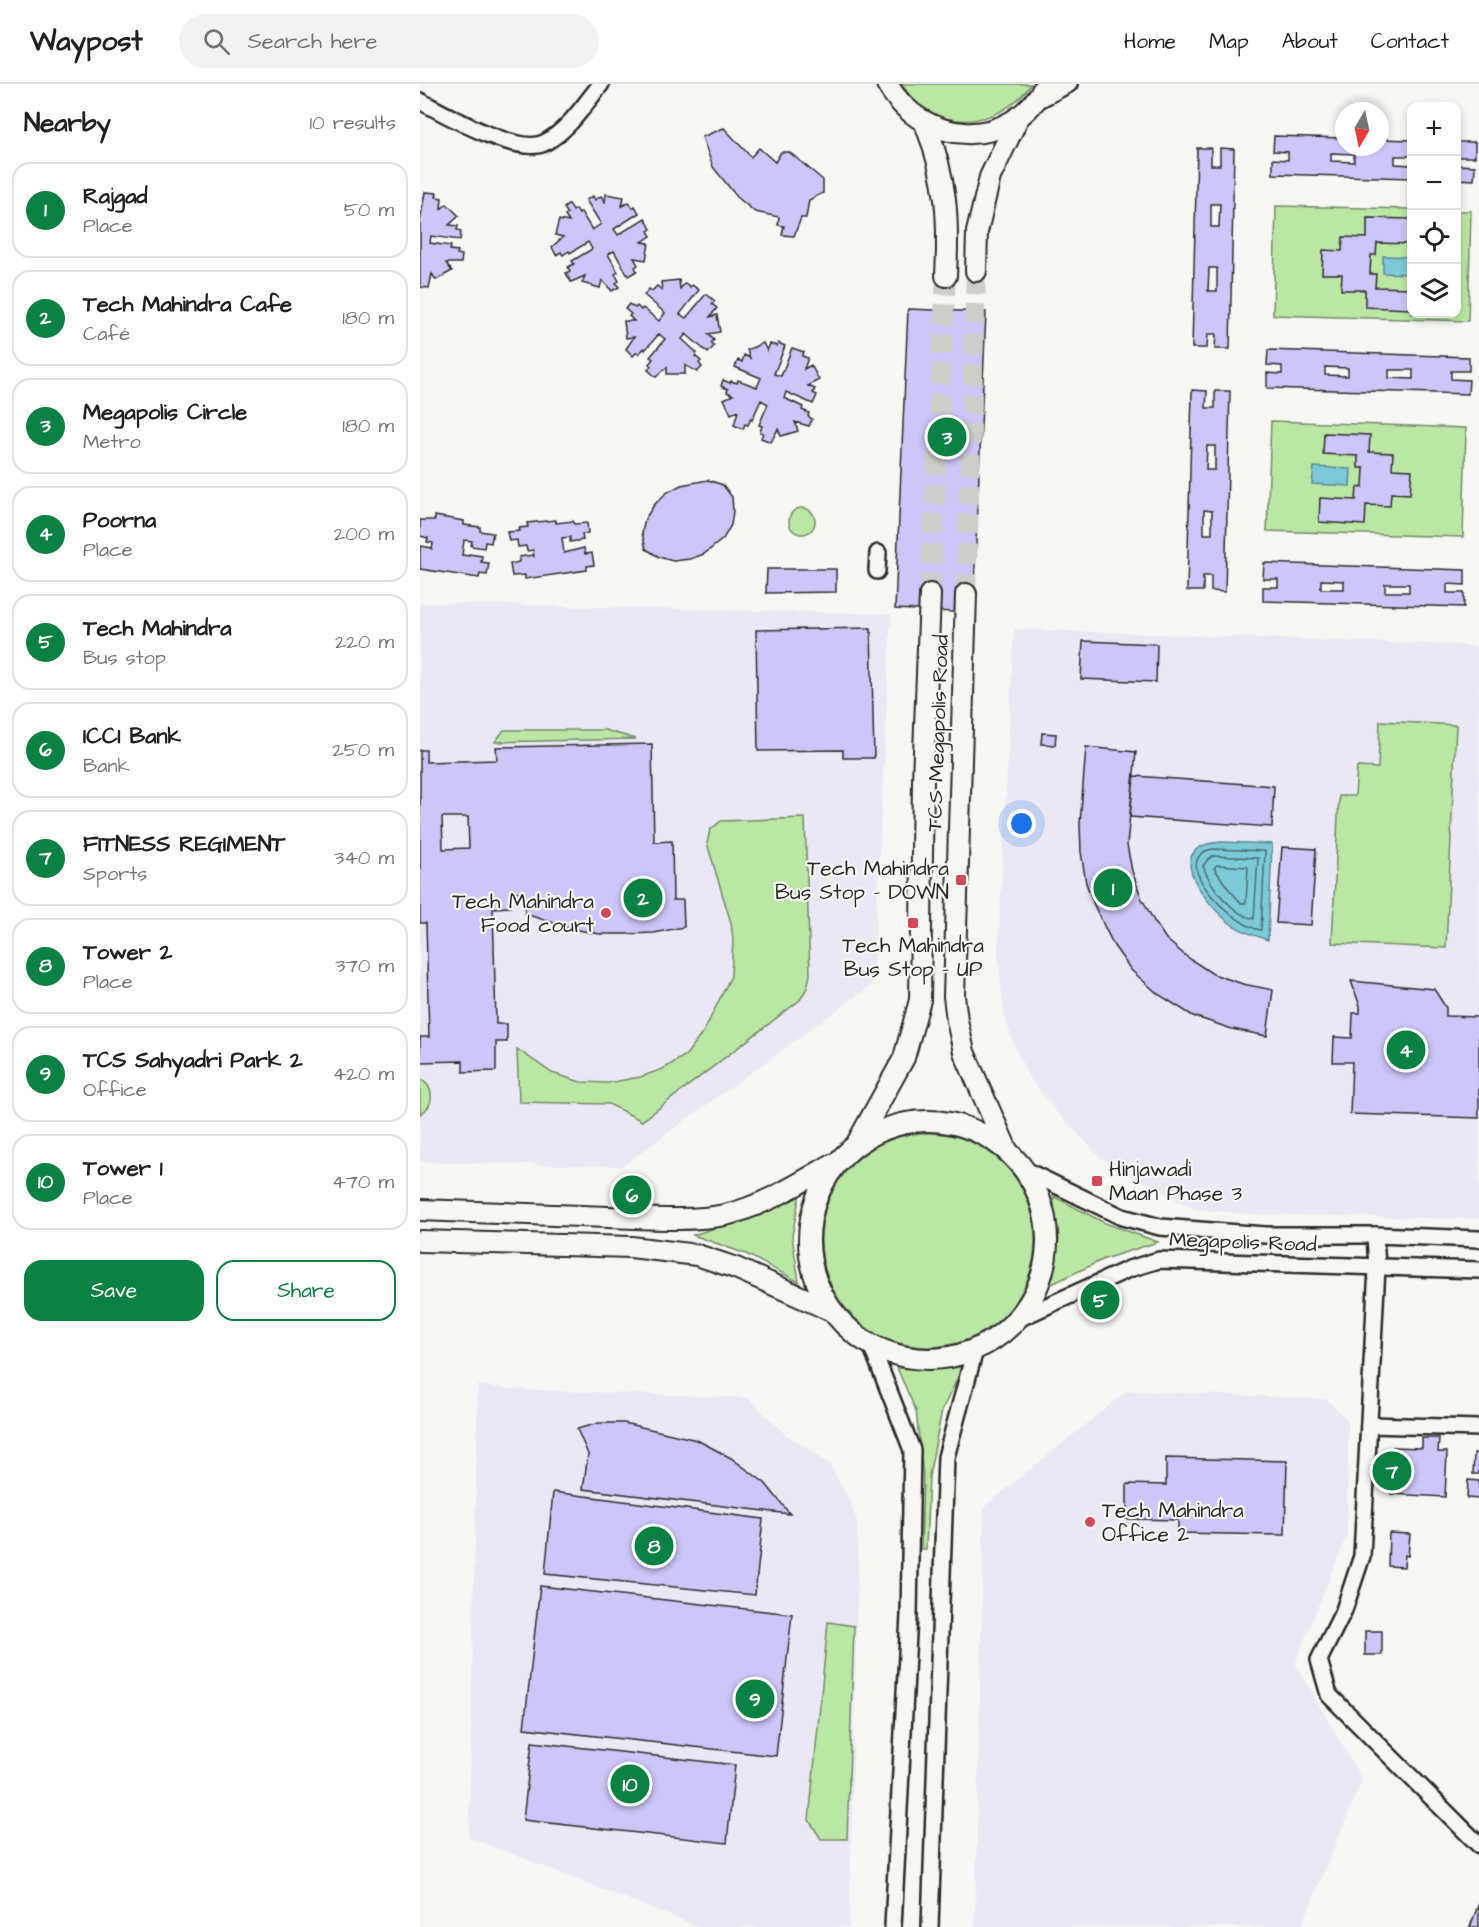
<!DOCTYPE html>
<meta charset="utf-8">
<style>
:root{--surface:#fff;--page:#f2f2f2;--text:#202124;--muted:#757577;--line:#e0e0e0;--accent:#0b8043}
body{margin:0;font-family:"Architects Daughter",sans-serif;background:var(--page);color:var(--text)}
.controls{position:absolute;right:18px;top:18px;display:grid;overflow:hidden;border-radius:12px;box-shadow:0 3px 9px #0003}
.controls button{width:54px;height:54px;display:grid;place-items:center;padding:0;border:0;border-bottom:2px solid var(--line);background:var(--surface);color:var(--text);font:30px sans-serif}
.compass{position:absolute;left:915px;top:18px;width:54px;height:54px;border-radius:50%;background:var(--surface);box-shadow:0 3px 9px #0003;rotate:189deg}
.you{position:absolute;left:602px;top:740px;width:21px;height:21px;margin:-15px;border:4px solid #fff;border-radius:50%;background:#1a73e8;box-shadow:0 0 0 9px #1a73e833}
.badge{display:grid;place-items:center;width:39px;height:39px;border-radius:50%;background:var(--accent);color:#fff;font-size:20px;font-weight:700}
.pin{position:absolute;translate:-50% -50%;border:3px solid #fff;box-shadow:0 2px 6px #0006}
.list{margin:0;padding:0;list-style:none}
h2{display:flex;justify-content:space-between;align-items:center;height:78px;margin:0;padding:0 24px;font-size:26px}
h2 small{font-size:20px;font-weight:400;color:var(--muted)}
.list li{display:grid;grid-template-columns:39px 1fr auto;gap:18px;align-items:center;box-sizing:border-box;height:96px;margin:0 12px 12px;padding:0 12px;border:2px solid var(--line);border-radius:18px}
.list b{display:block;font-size:22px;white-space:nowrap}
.list p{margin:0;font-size:20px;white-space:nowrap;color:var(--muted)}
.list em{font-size:20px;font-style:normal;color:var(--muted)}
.actions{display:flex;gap:12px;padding:18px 24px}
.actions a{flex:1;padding:14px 0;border:2px solid var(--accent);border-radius:18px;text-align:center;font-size:21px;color:var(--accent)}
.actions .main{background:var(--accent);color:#fff}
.icon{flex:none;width:33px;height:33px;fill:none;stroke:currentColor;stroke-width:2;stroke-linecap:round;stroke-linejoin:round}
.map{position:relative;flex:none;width:1059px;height:1843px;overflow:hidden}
header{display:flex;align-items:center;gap:36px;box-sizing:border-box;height:84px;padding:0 30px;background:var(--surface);border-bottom:2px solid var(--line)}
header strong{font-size:28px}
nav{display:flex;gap:33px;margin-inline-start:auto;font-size:21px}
.search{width:420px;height:54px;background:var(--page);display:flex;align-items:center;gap:15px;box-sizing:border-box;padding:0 21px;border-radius:33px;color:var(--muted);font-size:22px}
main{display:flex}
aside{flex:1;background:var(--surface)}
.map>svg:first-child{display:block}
.built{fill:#e9e8f4}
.green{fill:#bbe7a4;stroke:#738968;stroke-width:1.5}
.water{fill:#7bcad8;stroke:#5b8a93;stroke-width:1.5}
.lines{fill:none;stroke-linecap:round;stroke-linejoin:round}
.shore{stroke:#4b6b70;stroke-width:1.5}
.building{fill:#ccc6f9;stroke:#2b2b2b;stroke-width:1.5;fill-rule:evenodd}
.major-tunnel{stroke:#cdcdca;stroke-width:20;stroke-dasharray:20 10;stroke-linecap:butt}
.minor-casing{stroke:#2b2b2b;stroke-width:20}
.major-casing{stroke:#2b2b2b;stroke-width:24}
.minor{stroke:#f6f6f2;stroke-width:15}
.major{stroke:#f6f6f2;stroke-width:20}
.poi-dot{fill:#d1495b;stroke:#f6f6f2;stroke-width:2}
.labels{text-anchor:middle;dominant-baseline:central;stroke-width:4.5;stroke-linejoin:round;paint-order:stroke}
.street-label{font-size:21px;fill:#2b2b2b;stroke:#f6f6f2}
.poi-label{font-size:21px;fill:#2b2b2b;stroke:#f6f6f2;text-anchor:end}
</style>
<header>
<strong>Waypost</strong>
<div class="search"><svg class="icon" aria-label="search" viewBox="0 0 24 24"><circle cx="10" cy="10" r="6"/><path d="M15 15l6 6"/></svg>Search here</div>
<nav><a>Home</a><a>Map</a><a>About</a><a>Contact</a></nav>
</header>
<main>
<aside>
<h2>Nearby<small>10 results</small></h2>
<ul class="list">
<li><span class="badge">1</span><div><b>Rajgad</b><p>Place</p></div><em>50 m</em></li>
<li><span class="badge">2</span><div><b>Tech Mahindra Cafe</b><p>Café</p></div><em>180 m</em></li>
<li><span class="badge">3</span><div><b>Megapolis Circle</b><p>Metro</p></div><em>180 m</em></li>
<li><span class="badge">4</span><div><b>Poorna</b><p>Place</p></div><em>200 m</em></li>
<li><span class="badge">5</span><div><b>Tech Mahindra</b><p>Bus stop</p></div><em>220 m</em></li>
<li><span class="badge">6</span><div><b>ICCI Bank</b><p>Bank</p></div><em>250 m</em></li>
<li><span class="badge">7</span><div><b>FITNESS REGIMENT</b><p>Sports</p></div><em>340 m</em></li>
<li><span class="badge">8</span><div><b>Tower 2</b><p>Place</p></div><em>370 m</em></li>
<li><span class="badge">9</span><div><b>TCS Sahyadri Park 2</b><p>Office</p></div><em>420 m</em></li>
<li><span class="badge">10</span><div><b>Tower 1</b><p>Place</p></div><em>470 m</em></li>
</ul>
<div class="actions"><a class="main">Save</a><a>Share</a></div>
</aside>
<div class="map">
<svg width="1059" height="1843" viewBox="0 0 1059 1843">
<rect width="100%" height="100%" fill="#f6f6f2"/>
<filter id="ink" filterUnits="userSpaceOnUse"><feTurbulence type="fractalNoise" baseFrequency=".0167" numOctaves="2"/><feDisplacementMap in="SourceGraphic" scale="12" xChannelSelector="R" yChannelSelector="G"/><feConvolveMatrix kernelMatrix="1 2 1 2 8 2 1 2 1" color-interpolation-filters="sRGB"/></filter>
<g filter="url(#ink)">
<g class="built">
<polygon points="0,519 471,530 453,900 202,1082 0,1078"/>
<polygon points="594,545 1059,562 1059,1135 831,1130 774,1125 680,1073 636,1027 607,990 592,955 584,930 578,870"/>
<polygon points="58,1301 89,1305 329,1314 364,1349 409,1380 430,1417 437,1438 438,1479 429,1843 279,1843 49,1753"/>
<polygon points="707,1307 906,1315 928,1337 927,1451 875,1579 942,1696 881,1843 555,1843 564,1423"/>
</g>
<g class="green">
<path d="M482,0h129c-31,46 -100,51 -129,0z"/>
<polygon points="856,122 991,125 992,230 1036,230 1037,127 1051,127 1048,237 853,231"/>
<polygon points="851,337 1046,344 1043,453 847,447"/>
<circle cx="382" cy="437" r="13"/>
<polygon points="960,637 1036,641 1026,864 912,859 919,712 935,712 937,683 958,684"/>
<polygon points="84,646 185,646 216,655 75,658"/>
<polygon points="385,734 390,891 387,904 380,916 222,1037 189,1020 99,1018 97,965 132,989 161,998 188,999 220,993 243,985 266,971 284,947 311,892 313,856 311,839 287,759 290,746 301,737"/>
<path d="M0,995c15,8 15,27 0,35z"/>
<circle cx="508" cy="1156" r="107"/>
<polygon points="380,1109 372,1152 379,1198 326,1170 273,1151 326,1134"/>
<polygon points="633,1112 685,1139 738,1158 684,1175 630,1201 639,1155"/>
<polygon points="543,1283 522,1326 509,1392 506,1465 501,1465 503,1392 496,1327 477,1284 509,1286"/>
<polygon points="408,1538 434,1542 427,1755 401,1755 389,1736"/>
</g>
<g class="water">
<polygon points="963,172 991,173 991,190 963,189"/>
<polygon points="894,383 931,385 930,402 892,400"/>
<path d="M802,758l50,2 -4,96c-15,-5 -30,-10 -42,-20 -24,-21 -65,-75 -4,-78z"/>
</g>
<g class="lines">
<g class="shore">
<path d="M792,765l53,2 -4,79c-25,-2 -96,-69 -49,-81z"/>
<path d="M793,772l45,2 -4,61c-21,-4 -44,-33 -51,-53l5,-7z"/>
<polygon points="797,781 828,783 826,819 821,819 808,804 794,784"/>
</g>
</g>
<g class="building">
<polygon points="304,44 331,73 339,64 355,78 361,68 369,68 403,96 403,109 389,116 386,134 381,134 374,152 362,151 364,142 358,141 359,133 335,128 317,113 293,83 282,53"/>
<path d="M854,52l70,2v9h36v-8l32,1v16h-17v8l17,1v13l-139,-4v-15l15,1v-8l-15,-1zM911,69l23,1v8l-23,-1z"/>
<polygon points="1036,58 1055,58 1055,73 1037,73 1037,81 1055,82 1054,96 1036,95"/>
<path d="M777,64h14v17h9v-17l14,1 -4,200h-15l1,-15h-8l-1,14h-15zM791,120h9l-1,23h-8zM789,184h8v23h-9z"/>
<polygon points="5,108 17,109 16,113 22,114 21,125 27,120 39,132 29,141 38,142 37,146 41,147 40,156 11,152 10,159 31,162 30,166 38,167 37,170 42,171 41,179 26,179 32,187 16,196 12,190 9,204 0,203 0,138"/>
<polygon points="186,110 204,113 202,122 209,118 213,124 215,122 219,129 194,145 198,151 225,134 231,145 228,147 231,152 222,158 229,159 226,176 214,174 218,181 215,183 217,187 208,192 194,167 188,170 198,188 195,190 199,197 196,199 199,203 192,207 182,196 180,204 162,199 165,192 151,198 146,189 150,187 148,183 154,180 152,177 172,165 168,158 150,169 149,167 143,171 141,168 136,171 132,163 143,153 135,151 139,136 149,138 145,132 148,130 144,124 149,120 153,127 156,125 159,130 161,128 172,146 181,140 166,116 173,112 175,116 181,112 185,118"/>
<polygon points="947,134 992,135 992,160 957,159 956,171 951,171 950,190 956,190 955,203 991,204 991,225 945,223 945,206 921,206 922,190 902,190 903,166 922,167 923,153 947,154"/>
<polygon points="259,196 260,205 265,199 270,203 272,201 279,206 260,230 266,234 286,210 295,217 292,220 297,224 290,233 297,231 300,248 288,250 294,256 291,259 294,262 288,269 266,250 262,255 277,269 275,272 281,277 279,279 282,283 277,288 265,281 265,290 247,290 247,283 236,293 228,286 231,282 229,280 233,275 230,273 245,255 239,250 225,266 224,264 219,270 217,268 213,272 206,265 214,253 206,254 204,237 214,237 209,232 211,230 205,225 209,220 215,224 217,222 221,226 223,224 239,237 245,229 224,211 229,205 232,207 237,202 242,206 241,198"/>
<polygon points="488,225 566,228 553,529 475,525"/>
<polygon points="343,259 347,267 350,260 357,262 358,259 365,262 354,290 361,292 372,264 384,268 382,272 388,274 384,285 391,281 399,296 388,302 395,305 393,309 397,311 393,320 366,308 364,314 383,323 382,326 389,329 388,332 392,335 389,342 375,338 378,347 361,352 358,345 351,358 341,354 343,349 340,348 342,342 339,341 348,320 341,316 332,336 331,334 328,341 325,340 323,345 314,341 318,327 311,330 304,315 313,311 307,308 308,305 301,302 303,296 310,299 311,297 317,299 318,296 337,303 341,294 315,283 318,276 322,278 324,271 330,274 327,266"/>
<path d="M848,266l201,7v14h-18v8l18,1 -1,14 -201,-6v-15l15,1v-8l-15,-1zM905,283l23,1v8l-23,-1zM969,286h24v9l-24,-1z"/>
<path d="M772,306l15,1 -1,17h9v-17h15l-5,201 -14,-1v-15h-8v15h-16zM787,362h8v24h-9zM784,426l8,1v23h-8z"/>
<polygon points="904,349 950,351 949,368 973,369 972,385 992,386 990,410 971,409 970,422 946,421 945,441 899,438 900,414 936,416 937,403 943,403 944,384 938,384 938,372 903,370"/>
<polygon points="288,396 303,401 312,413 313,427 311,441 303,455 284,470 270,475 253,477 239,473 226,465 222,449 225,435 234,421 246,409 261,401"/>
<polygon points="15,432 44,437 44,441 60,443 60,447 73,449 71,459 65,458 64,464 51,462 52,457 44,456 42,471 49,472 49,470 62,472 61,478 69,479 67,491 60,490 59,494 0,485 0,462 12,464 12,466 13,459 7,458 8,454 0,452 0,436 15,436"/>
<polygon points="136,436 136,439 153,437 154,440 167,439 168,449 162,450 163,456 150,458 150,453 142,454 144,469 164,464 165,470 172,469 174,481 167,482 167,486 105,495 105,491 92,492 90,480 99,478 99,473 113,471 114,473 113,466 107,467 106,462 98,463 97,456 89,457 87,448 100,447 99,444 108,443 107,439"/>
<path d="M844,479l201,7v15l-18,-1v9h17v14l-201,-6v-14h15v-8h-15zM901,496l23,1v8h-23zM965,500h24v8h-24z"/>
<polygon points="347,485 416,485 416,508 346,509"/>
<polygon points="451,544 454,674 423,674 423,666 338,667 336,546"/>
<polygon points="663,557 737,560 736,598 661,595"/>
<polygon points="622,649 636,650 635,661 621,660"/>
<path d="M232,660l2,98 18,-1 1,59h10l1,27 -30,6 -28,1h-26l-27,-5 -48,-15v-22h-15v15l-17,1 3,116h11v18h-11v29l-33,1v-11l-43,1v-25h9l-3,-114h-6v-173h6v12l71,-2 -1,-13zM22,733h26l1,31 -26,1z"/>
<polygon points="666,663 716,668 707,761 712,787 721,813 734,837 746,855 767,873 793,890 823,900 853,906 847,952 812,945 773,932 738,910 711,886 694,862 674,821 666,799 661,768 660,740"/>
<polygon points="714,692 854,702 852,743 710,733"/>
<polygon points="862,763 896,765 891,841 856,839"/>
<polygon points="931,897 1014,905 1026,924 1026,932 1059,933 1059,1034 930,1030 932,978 913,978 914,953 932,954 933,929 940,929 940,922"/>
<polygon points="179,1339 204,1339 277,1356 311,1374 345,1399 370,1430 163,1405 168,1370 157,1345"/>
<polygon points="1002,1354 1019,1354 1018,1368 1027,1368 1025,1413 971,1410 973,1363 1002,1364"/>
<polygon points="1054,1369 1059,1369 1059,1390 1053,1390"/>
<polygon points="746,1374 867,1377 865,1451 758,1449 758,1436 707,1435 707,1400 746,1401"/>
<polygon points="1048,1396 1059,1397 1059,1415 1047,1414"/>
<polygon points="133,1408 343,1435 335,1511 125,1490"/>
<polygon points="969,1449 990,1450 988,1472 985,1471 984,1483 968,1482"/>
<polygon points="120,1502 372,1530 356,1672 104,1644"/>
<rect x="945" y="1547" width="17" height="24"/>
<polygon points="112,1658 315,1681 307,1759 103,1736"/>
<polygon points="1059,1819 1059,1843 1050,1843"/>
</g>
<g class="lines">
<g class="major-tunnel">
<polyline points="510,510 526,192"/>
<polyline points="546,510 556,187"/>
</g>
<g class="minor-casing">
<g id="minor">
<path d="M0,17c25,13 98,55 124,42 24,-12 40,-38 57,-59"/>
<polyline points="615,18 649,0"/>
<polyline points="457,487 458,469"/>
<polyline points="605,1086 702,1133 740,1143 845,1151 955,1151 1059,1155"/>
<polyline points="955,1151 957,1183 942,1472 924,1526 899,1576 909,1611 1059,1761"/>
<polyline points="598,1235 709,1185 739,1176 1059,1186"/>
<polyline points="451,1261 492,1366 489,1531 473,1843"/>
<polyline points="949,1341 1059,1344"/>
<polyline points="510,1843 526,1373 555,1266"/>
</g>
</g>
<g class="major-casing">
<g id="major">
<path d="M467,0c36,63 124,68 159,0"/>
<path d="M505,39c22,56 24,94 21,153"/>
<polyline points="556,187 557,148 570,93 599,32"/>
<polyline points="546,510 534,912 537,936 544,968 587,1066"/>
<circle cx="508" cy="1156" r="119"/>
<polyline points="437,1059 484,974 500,916 503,696 510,510"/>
<path d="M0,1126c62,2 124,5 187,7 35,1 84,5 118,-2 38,-9 73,-31 106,-50"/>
<polyline points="0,1157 211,1163 277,1171 316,1184 410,1226"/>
</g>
</g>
<use href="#minor" class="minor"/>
<use href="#major" class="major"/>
</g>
</g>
<g class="poi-dot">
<rect x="535" y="790" width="12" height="12" rx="3"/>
<circle cx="186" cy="829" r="6"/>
<rect x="487" y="833" width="12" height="12" rx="3"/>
<rect x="671" y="1091" width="12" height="12" rx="3"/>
<circle cx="670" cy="1438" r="6"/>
</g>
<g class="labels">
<g class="street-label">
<text transform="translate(518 649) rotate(-88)">TCS Megapolis Road</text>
<text transform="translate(823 1158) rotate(2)">Megapolis Road</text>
</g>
<g class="poi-label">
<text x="529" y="784">Tech Mahindra<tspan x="529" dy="24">Bus Stop - DOWN</tspan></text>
<text x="174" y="817">Tech Mahindra<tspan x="174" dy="24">Food court</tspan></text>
<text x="493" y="861" text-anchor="middle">Tech Mahindra<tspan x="493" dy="24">Bus Stop - UP</tspan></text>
<text x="689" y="1085" text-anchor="start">Hinjawadi<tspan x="689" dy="24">Maan Phase 3</tspan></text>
<text x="682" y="1426" text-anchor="start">Tech Mahindra<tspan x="682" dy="24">Office 2</tspan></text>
</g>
</g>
</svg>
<div class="controls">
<button>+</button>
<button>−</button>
<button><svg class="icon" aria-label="locate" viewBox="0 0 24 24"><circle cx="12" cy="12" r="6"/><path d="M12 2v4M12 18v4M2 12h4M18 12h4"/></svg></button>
<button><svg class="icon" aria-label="layers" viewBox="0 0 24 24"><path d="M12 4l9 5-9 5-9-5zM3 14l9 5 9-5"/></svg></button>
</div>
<svg class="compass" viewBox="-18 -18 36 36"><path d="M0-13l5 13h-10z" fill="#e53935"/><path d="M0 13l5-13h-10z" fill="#757577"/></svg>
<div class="you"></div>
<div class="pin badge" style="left:693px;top:804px">1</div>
<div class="pin badge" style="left:223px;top:814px">2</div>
<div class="pin badge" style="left:527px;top:353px">3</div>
<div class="pin badge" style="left:986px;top:966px">4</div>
<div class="pin badge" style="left:680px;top:1216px">5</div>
<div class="pin badge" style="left:212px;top:1111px">6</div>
<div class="pin badge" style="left:972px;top:1387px">7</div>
<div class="pin badge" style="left:234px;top:1462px">8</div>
<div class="pin badge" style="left:335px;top:1615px">9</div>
<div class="pin badge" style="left:210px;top:1700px">10</div>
</div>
</main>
